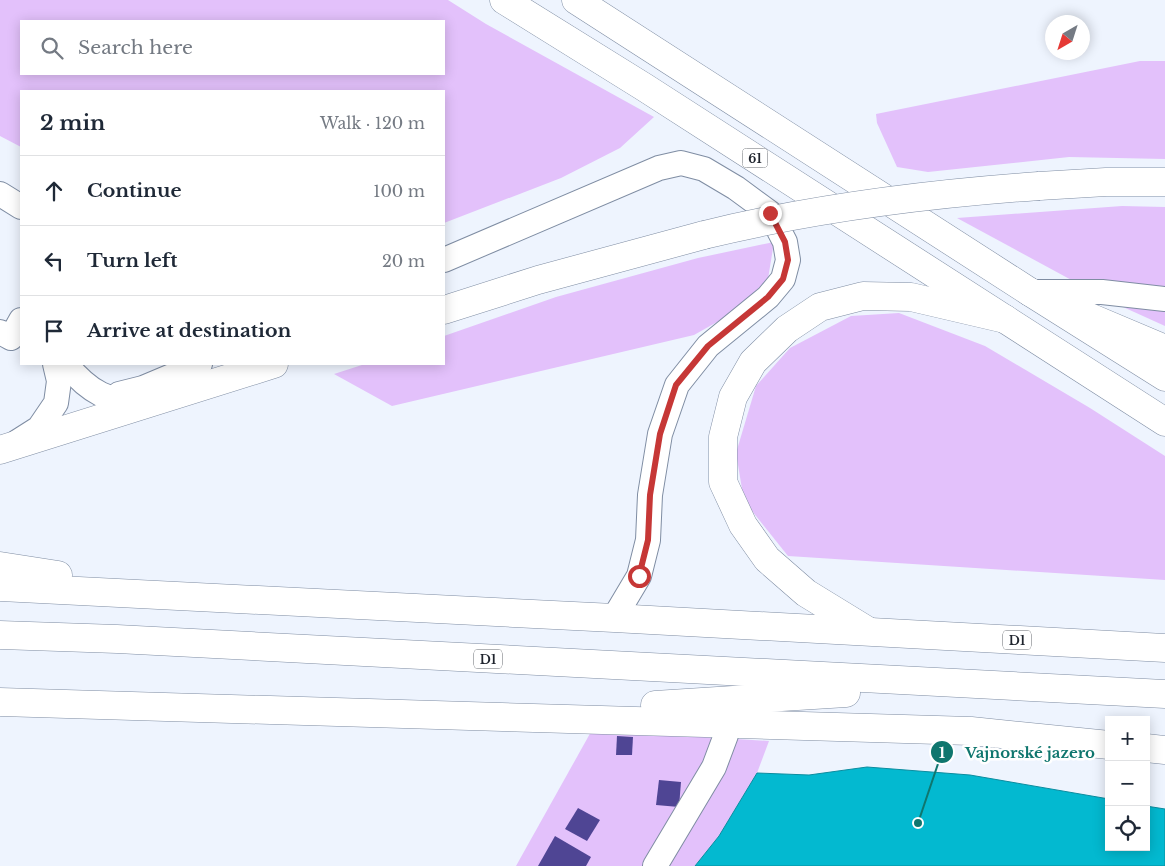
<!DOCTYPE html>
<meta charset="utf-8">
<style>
:root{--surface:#fff;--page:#f2f2f3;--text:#1f2937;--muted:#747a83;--line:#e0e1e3}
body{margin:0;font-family:"Libre Baskerville",serif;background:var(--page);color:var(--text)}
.controls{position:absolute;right:15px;bottom:15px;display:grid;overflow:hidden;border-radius:0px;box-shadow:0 2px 12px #0003}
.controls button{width:45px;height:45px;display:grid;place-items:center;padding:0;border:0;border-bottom:1px solid var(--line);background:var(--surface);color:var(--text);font:25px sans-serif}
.compass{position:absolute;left:1045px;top:15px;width:45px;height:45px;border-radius:50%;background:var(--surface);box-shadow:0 2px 12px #0003;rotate:219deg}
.stop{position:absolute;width:15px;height:15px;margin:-11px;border:4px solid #c63736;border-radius:50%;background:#fff}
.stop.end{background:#c63736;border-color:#fff;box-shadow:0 1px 5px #0008}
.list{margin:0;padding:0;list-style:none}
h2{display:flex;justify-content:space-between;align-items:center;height:65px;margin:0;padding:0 20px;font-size:21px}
h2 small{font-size:16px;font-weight:400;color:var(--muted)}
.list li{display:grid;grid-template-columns:32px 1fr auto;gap:15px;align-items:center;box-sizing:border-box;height:70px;padding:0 20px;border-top:1px solid var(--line)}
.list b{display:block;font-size:19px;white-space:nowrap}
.list em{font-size:16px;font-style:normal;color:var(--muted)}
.icon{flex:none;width:28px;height:28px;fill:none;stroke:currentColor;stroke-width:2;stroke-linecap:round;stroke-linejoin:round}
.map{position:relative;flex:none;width:1165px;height:866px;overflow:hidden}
.search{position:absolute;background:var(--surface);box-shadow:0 2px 12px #0003;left:20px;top:20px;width:425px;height:55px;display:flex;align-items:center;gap:12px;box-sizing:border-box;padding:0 18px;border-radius:0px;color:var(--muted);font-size:19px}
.panel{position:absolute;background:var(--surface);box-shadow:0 2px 12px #0003;left:20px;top:90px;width:425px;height:275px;border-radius:0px}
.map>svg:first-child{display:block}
.green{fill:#e3c1fb;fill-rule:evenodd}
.water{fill:#03b9d0;stroke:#0b8c9f}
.building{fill:#4f4594}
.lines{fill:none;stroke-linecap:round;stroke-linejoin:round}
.minor-casing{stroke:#7f8da3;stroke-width:26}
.major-casing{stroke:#7f8da3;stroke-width:29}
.highway-casing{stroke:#7f8da3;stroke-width:29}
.minor{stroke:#fff;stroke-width:24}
.major{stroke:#fff;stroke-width:28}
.highway{stroke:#fff;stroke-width:28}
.highway-bridge-casing{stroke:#7f8da3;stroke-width:29;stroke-linecap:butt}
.highway-bridge{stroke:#fff;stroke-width:28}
.route{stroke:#c63736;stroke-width:6}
.labels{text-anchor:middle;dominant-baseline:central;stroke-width:5;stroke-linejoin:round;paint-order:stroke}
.shield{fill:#fff;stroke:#62666c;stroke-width:1}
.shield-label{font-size:12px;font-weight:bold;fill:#1f242d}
.leader{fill:none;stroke:#0f766e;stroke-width:2}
.callout-dot{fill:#0f766e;stroke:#fff;stroke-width:2}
.mark-label{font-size:15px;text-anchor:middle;font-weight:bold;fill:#fff}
.callout-label{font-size:15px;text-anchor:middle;font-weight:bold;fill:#0f766e;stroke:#fff;stroke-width:5;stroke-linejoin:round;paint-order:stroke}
</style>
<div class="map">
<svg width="1165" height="866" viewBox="0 0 1165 866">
<rect width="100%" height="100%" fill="#eef4fe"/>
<g class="green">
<path d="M0,0h448l38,24 168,93 -34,31 -59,30 -117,45v-132h-423v56l-21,-11zM444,21v53h-423v-53z"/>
<polygon points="1140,61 1165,61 1165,159 1069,157 928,172 897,167 877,123 876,114"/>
<polygon points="1122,206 1165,207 1165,326 1112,302 957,218"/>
<polygon points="774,242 768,279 733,313 694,335 392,406 334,374 365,364 444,364 444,336 556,297 698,258"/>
<polygon points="899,313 985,346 1090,408 1165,456 1165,580 788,556 744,501 736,453 756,386 790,348 851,316"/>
<polygon points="592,730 769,741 757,773 719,836 695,866 516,866"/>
</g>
<polygon class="water" points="867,767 970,775 1109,799 1109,847 1146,847 1146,806 1165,809 1165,866 695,866 719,836 757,773 809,775"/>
<g class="building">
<polygon points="617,736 633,737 632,755 616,755"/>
<polygon points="659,780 681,782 679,807 656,805"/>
<polygon points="578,808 600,820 587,841 565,829"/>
<polygon points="555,836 591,857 586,866 538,866"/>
</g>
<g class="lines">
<g class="minor-casing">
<g id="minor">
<polyline points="0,194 21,207"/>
<polyline points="444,260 659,168 681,163 704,169 736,188 770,213 785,242 788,260 783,279 768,297 708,346 677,385 660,434 650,495 648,540 639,576 614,618"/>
<polyline points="1032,292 1102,292 1165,299"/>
<polyline points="0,332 11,338 21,320"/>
<path d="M66,364c23,28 43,40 80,37"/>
<polyline points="119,394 143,388 200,364"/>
<polyline points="17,442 39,428 56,403 59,381 55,364"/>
<polyline points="655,866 714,767 726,735"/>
</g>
</g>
<g class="major-casing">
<g id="major">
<polyline points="504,0 644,87 1165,422"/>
<polyline points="576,0 1030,292 1165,377"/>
</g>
</g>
<g class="highway-casing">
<g id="highway">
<polyline points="1039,186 1106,182 1165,182"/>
<polyline points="1030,292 1165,349"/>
<polyline points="444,310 538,280 704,235"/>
<polyline points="0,450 274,364"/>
<polyline points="0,566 58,575"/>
<polyline points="0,587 614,618 1165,648"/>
<polyline points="868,631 806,593 767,559 743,525 723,482 723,437 733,397 753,362 787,329 820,307 863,296 911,297 1005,319"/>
<polyline points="0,635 117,639 1165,694"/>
<polyline points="0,702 971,731 1109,745"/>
<polyline points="655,705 846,693"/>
<polyline points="1146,748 1165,750"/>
</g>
</g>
<use href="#minor" class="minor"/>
<use href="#major" class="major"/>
<use href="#highway" class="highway"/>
<g class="highway-bridge-casing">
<path id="highway-bridge" d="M704,235c110,-27 222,-41 335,-49"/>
</g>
<use href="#highway-bridge" class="highway-bridge"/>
</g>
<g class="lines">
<polyline class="route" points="639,576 648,540 650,495 660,434 676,385 708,346 768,297 783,279 788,260 785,242 770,213"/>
</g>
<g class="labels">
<g class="shield">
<rect x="742.5" y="148.5" width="25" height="19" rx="4"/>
<rect x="1003" y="630.5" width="28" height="19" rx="4"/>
<rect x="474" y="649.5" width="28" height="19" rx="4"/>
</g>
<g class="shield-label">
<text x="755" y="158">61</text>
<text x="1017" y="640">D1</text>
<text x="488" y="659">D1</text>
</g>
</g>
<path class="leader" d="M918 823L942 752"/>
<g class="callout-dot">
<circle cx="918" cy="823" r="5"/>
<circle cx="942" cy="752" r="12"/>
</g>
<g class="mark-label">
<text x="942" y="758">1</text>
</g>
<g class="callout-label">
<text x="1030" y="758">Vajnorské jazero</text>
</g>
</svg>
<div class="controls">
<button>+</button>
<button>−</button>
<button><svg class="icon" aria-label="locate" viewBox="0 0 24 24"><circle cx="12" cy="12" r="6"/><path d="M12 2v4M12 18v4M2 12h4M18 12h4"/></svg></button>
</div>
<svg class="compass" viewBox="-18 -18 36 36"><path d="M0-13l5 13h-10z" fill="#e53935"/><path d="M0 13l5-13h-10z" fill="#747a83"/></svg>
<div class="stop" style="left:639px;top:576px"></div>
<div class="stop end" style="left:770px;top:213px"></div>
<div class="search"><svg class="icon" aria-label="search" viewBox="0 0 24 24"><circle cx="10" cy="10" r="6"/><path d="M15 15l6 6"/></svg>Search here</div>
<section class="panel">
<h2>2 min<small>Walk · 120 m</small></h2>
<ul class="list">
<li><svg class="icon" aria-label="ahead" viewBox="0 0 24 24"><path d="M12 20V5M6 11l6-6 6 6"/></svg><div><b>Continue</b></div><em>100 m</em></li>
<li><svg class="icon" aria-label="left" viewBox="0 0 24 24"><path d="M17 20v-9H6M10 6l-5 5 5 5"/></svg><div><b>Turn left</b></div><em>20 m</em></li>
<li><svg class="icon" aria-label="arrive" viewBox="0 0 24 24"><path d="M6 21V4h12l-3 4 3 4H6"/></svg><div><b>Arrive at destination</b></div></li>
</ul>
</section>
</div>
